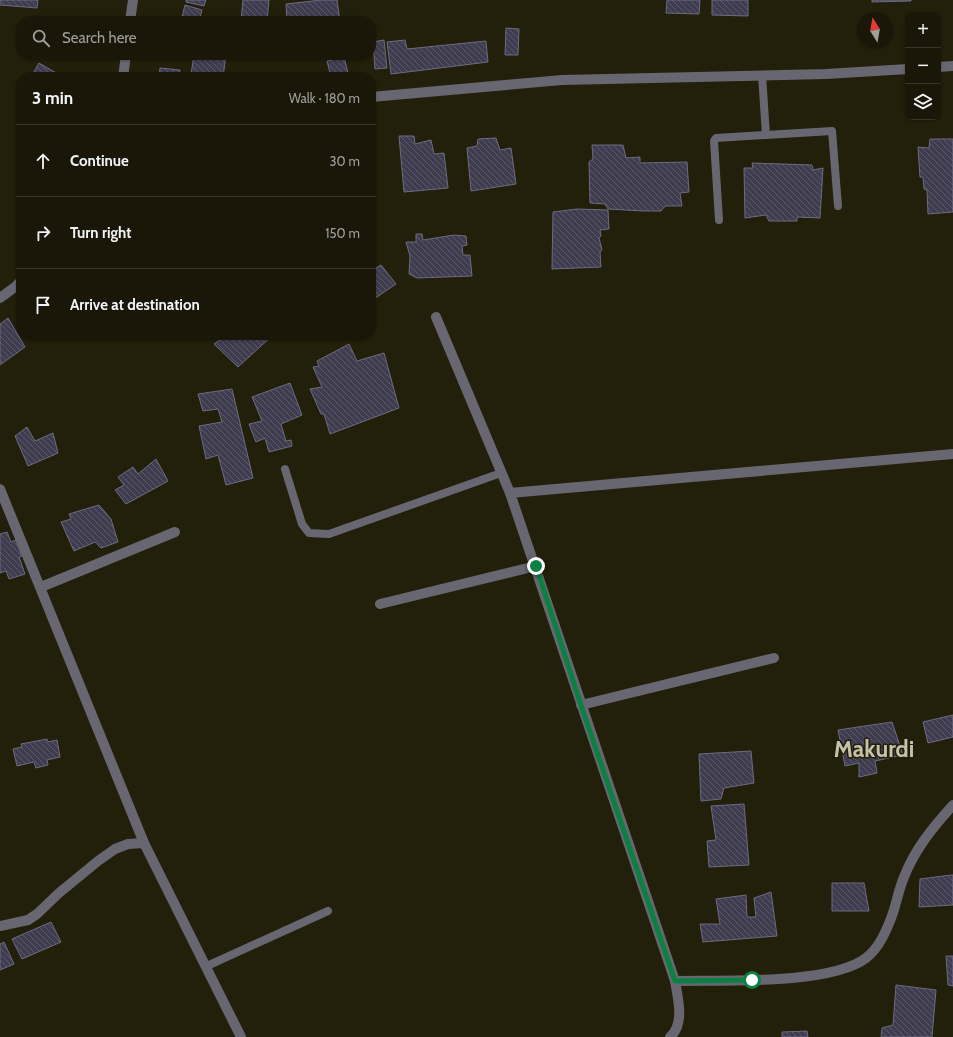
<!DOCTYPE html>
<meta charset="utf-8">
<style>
:root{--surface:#1a1708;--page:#232012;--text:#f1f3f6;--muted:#9f9f9c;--line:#383629}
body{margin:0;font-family:Cabin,sans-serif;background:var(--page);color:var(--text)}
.controls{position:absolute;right:12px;top:12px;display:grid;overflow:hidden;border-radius:8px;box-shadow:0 1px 3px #0004}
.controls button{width:36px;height:36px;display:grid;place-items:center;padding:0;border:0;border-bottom:1px solid var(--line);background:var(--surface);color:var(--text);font:20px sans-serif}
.compass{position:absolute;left:857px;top:12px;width:36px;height:36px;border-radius:50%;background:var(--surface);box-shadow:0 1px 3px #0004;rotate:349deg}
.stop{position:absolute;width:12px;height:12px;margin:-9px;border:3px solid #0b8043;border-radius:50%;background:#fff}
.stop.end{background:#0b8043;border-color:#fff;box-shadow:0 1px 4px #0008}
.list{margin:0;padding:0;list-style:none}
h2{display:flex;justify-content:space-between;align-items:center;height:52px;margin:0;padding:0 16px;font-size:17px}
h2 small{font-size:13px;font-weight:400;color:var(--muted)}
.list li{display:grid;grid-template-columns:26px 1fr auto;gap:12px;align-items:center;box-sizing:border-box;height:72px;padding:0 16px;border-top:1px solid var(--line)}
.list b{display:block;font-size:15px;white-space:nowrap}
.list em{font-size:13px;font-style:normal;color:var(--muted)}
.icon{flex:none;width:22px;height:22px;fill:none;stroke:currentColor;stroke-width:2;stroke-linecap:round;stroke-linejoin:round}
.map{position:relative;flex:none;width:953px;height:1037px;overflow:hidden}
.search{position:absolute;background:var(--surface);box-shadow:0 1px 3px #0004;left:16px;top:16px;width:360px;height:44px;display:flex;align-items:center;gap:10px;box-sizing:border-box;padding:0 14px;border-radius:16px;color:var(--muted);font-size:15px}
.panel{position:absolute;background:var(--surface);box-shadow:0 1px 3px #0004;left:16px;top:72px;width:360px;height:268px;border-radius:16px}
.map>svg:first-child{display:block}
.building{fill:url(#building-back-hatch);stroke:#6e6b81}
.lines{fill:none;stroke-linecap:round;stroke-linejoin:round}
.service{stroke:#686771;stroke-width:8}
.minor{stroke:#686771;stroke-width:10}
.route{stroke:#0b8043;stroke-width:5}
.labels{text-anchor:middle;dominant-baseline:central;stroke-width:3;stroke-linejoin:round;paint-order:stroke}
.town-label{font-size:23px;font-weight:bold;fill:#c6c2aa;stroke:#221f0b}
</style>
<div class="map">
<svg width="953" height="1037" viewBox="0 0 953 1037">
<defs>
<pattern id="building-back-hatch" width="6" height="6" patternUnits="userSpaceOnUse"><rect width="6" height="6" fill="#3f3c50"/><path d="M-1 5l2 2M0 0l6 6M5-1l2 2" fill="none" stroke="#5b5869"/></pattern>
</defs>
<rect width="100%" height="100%" fill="#221f0b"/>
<g class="building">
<polygon points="0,0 38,0 37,8 0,5"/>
<polygon points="186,0 206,0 204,6 186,2"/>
<polygon points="243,0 269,0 267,21 241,21"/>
<polygon points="321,0 337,0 340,21 287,21 286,4"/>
<polygon points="667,0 700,0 699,14 666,13"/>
<polygon points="712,0 748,0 748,16 712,15"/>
<polygon points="872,0 911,0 911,1 872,2"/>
<polygon points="185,5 202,10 199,21 181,21"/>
<polygon points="506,28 519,29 518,55 505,55"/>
<polygon points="384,40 387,68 375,69 373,42"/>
<polygon points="405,40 407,49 486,41 488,62 391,74 387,42"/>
<polygon points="194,55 226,55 223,77 191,74"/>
<polygon points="344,57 349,77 331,77 327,61"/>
<polygon points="39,63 63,77 31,77"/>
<polygon points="160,68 180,70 179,77 159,77"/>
<polygon points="399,136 414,136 415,144 431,140 434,154 444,153 448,188 404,192"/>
<polygon points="496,138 500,150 511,148 516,184 471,191 467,148 477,146 478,139"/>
<polygon points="930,139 953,139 953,212 928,214 927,190 924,189 923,177 920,177 918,147 929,148"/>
<polygon points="592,145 623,145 626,158 640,157 640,163 687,162 689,192 680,193 682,206 665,206 661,211 643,211 608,209 605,204 590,203 589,162 593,159"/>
<polygon points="752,163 812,165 813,170 823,168 820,218 797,217 797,221 769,221 766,215 745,218 744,168 753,168"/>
<polygon points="577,209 608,210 609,229 600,230 601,236 599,238 602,250 600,252 601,267 552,269 553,212"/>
<polygon points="416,234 422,234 423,240 454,235 466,236 467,245 462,246 463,255 470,255 472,276 417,278 409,274 410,256 406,242 416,242"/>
<polygon points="381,265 396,284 371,301 371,271"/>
<polygon points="8,318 25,347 0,365 0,324"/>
<polygon points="223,335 273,335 238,367 214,344 224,337"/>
<polygon points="349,344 357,361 384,353 399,408 330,434 324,414 321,414 310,389 322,387 313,367 319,366 317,361"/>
<polygon points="290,383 302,415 281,424 286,441 291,440 292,446 269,452 265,438 256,442 249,424 262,421 252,397"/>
<polygon points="232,389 253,478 226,485 218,455 206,459 199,426 222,422 218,409 203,411 198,394"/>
<polygon points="27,427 35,441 53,433 58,453 28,466 15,436"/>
<polygon points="156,459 168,481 126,504 115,490 124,485 118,477 133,467 138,474"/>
<polygon points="99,505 111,519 118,542 101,548 95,542 74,551 61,522 71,519 69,514"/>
<polygon points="7,532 11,542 16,540 22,556 19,557 25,574 9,579 6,571 0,573 0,534"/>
<polygon points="953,715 953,737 928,743 923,722"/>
<polygon points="892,722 903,755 875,761 877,773 859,777 859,763 845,766 838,730"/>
<polygon points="47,739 48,742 57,740 60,757 47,760 48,765 36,768 34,762 17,766 13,749 22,747 21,744"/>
<polygon points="751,751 754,783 724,788 721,799 701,801 699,754"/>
<polygon points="744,804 749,865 709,867 707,841 716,840 711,806"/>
<polygon points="951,875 953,875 953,905 919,907 920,879"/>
<polygon points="832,883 864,883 869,911 832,911"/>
<polygon points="771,892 777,936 703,942 700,924 720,924 716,899 746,895 747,917 756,917 754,898"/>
<polygon points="51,922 61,942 22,959 12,939"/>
<polygon points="4,942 14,964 0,970 0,944"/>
<polygon points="946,956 953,956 953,986 948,985"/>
<polygon points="896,985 936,990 932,1037 881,1037 882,1028 893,1025"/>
<polygon points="807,1031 808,1037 782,1037 782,1032"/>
</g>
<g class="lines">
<g class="service">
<polyline points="762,75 766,135"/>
<polyline points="719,220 714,141 716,138 832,131 838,206"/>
<polyline points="285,469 302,524 309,533 329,534 501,473"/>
<polyline points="207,966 328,911"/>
</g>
<g class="minor">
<polyline points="130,21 133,0"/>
<polyline points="938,67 953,66"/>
<polyline points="123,77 126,55"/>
<polyline points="371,97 562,80 826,74 908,69"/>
<polyline points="0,298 15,287 21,281"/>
<path d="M436,317l74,176 165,488c3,18 10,43 -5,56"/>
<polyline points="0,489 144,843 241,1037"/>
<polyline points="510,493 953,454"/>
<polyline points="41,587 175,532"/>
<polyline points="380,604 536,566"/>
<polyline points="581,705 774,658"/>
<polyline points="0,926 28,920 37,914 59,893 98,861 115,849 128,844 144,843"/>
<path d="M675,981c46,-1 156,4 191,-23 12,-9 19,-24 24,-37 6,-14 8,-30 14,-44 11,-28 29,-50 49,-72"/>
</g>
</g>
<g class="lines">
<polyline class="route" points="536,566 581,705 675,981 752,980"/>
</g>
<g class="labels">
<g class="town-label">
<text x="874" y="749">Makurdi</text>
</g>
</g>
</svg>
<div class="controls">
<button>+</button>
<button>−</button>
<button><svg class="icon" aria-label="layers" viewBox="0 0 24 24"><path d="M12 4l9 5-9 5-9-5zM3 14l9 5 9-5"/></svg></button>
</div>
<svg class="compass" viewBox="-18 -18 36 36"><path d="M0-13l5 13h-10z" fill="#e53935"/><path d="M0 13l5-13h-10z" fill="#9f9f9c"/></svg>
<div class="stop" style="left:752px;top:980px"></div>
<div class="stop end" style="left:536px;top:566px"></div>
<div class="search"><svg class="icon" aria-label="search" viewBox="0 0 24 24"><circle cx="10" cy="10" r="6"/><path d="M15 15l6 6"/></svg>Search here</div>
<section class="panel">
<h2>3 min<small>Walk · 180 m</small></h2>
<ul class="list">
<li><svg class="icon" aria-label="ahead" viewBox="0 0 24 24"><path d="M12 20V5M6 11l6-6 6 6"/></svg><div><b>Continue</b></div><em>30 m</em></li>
<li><svg class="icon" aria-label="right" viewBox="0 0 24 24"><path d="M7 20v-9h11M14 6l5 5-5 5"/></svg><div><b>Turn right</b></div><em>150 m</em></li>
<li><svg class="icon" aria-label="arrive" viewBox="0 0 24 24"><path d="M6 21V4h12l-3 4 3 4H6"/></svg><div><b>Arrive at destination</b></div></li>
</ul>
</section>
</div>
